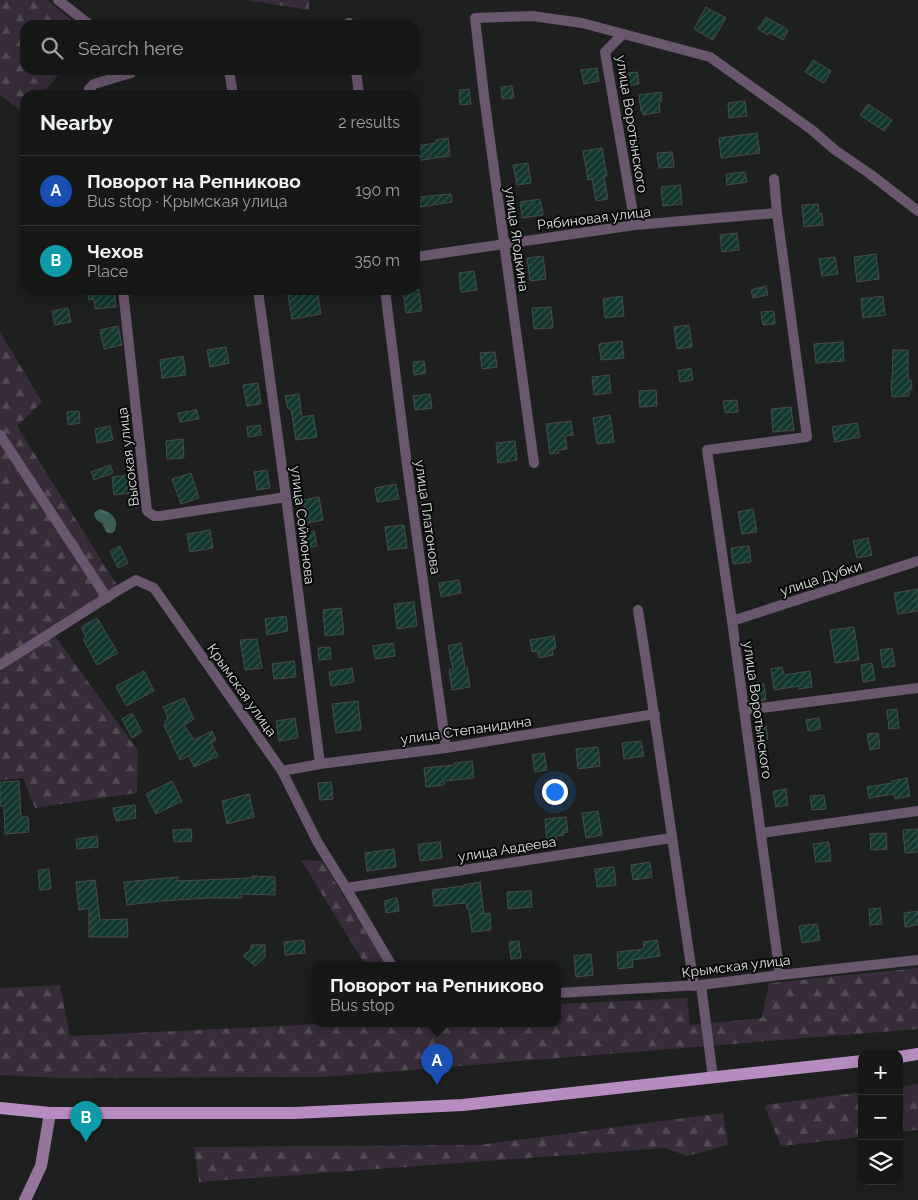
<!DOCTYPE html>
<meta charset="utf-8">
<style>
:root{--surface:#161817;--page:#1f2120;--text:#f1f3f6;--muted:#9ea0a1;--line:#353736;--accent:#2563eb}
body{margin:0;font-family:Raleway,sans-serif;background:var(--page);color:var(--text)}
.controls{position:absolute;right:15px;bottom:15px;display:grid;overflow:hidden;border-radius:10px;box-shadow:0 5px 20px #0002}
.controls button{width:45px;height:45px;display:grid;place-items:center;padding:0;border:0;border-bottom:1px solid var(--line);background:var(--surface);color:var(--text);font:25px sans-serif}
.you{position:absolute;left:554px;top:791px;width:18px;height:18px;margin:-12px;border:4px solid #fff;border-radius:50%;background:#1a73e8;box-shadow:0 0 0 8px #1a73e833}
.badge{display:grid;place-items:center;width:32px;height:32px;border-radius:50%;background:var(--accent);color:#fff;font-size:16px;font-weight:700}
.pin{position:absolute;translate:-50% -41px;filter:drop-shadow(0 1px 2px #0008)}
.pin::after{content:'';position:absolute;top:26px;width:18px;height:15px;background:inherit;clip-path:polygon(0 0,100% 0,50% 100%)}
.popup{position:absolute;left:313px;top:962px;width:248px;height:65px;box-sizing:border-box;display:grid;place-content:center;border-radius:10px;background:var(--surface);filter:drop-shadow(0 1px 4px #0005);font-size:16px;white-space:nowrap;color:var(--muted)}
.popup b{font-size:19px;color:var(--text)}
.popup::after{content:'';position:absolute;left:50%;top:100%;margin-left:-10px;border:10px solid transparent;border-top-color:var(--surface)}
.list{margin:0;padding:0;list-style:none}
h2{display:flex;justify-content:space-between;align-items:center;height:65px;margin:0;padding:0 20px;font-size:21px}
h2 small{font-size:16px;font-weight:400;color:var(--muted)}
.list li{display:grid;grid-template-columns:32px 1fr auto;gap:15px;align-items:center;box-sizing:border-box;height:70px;padding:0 20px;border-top:1px solid var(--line)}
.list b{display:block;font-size:19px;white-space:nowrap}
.list p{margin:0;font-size:16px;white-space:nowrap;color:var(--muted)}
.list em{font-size:16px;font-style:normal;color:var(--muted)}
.icon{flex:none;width:28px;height:28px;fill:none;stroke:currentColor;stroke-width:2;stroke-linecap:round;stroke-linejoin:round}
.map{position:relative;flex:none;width:918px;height:1200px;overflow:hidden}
.search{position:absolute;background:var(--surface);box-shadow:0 5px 20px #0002;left:20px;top:20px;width:400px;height:55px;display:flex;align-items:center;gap:12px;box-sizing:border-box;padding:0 18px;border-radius:15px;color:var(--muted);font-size:19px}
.panel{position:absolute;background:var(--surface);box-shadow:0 5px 20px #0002;left:20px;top:90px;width:400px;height:205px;border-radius:15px}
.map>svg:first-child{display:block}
.forest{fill:url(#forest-firs)}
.water{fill:url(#water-ripples)}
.building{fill:url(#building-hatch);stroke:#484b4a}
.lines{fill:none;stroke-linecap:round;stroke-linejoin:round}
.street{stroke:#6b566f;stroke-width:10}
.secondary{stroke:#96749c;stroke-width:12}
.primary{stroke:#b78cc0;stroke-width:12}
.labels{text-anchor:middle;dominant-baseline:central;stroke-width:4;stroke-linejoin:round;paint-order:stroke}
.street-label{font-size:14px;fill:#e0e2e2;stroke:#080909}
</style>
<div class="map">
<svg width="918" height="1200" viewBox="0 0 918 1200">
<defs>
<pattern id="forest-firs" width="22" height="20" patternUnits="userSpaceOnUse" patternTransform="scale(1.25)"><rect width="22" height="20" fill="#382c3a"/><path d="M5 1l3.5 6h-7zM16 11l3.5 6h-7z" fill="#544a56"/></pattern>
<pattern id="water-ripples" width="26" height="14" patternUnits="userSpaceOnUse" patternTransform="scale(1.25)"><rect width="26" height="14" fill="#3a5e55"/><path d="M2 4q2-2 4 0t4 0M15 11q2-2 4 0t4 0" fill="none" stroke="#56756d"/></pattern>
<pattern id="building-hatch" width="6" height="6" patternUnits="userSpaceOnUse" patternTransform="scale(1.25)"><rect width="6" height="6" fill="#12372f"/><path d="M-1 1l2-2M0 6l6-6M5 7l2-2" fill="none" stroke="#34544d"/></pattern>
</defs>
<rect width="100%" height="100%" fill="#1d201f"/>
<g class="forest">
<polygon points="0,0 47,0 78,25 25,25 25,70 62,70 42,95 25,95 25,114 0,95"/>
<polygon points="247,0 309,0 309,10"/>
<polygon points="0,332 42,402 17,426 117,585 50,629 138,751 137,793 35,808 23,778 0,780"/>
<polygon points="301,860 322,861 387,966 366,966"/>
<polygon points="918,968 918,1029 323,1077 60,1078 0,1075 0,988 60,985 70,1036 322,1024 557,1024 557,1004 687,998 690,1025 762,1018 769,983"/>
<polygon points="918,1084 918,1130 899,1132 899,1087"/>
<polygon points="862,1092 862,1137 781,1146 764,1105"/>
<polygon points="723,1113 728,1145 687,1156 665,1148 199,1182 194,1147 480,1145"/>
</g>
<path class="water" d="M99,509c7,1 15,5 17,13 1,3 -1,6 -1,9 -8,6 -10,-1 -13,-8 -5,-2 -7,-4 -8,-10z"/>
<g class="building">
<polygon points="706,7 726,18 713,40 694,29"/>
<polygon points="766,17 788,30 783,40 769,32 768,35 758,29"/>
<polygon points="813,60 831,71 824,83 805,72"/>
<polygon points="597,68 599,81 584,84 581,70"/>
<polygon points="637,72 639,84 628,86 627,73"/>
<polygon points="512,86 514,98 502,99 501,87"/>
<polygon points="469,89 471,104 460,105 459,90"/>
<polygon points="661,92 662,101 659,101 660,112 643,115 643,111 641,111 639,95"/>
<polygon points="745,101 747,116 729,118 728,103"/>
<polygon points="868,104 892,120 884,131 860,115"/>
<polygon points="757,133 760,153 721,158 719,138"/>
<polygon points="448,138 450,156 415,161 415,146 436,143 436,140"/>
<polygon points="602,148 607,176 604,177 608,199 596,201 592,179 588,180 583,151"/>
<polygon points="672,152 674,167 659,168 657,153"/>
<polygon points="528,163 531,183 517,185 513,165"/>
<polygon points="745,172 747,182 727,185 726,174"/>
<polygon points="680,185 682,204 663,206 661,187"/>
<polygon points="451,194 452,202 420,207 419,197"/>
<polygon points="540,199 543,215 522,218 520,202"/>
<polygon points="818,204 819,214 822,213 823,225 804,227 802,205"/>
<polygon points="737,233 739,250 722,252 720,235"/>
<polygon points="876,254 879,279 857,282 854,257"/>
<polygon points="543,256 546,279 530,281 527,258"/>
<polygon points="835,257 838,274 822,276 819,259"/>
<polygon points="474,271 477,290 461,292 459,273"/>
<polygon points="766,286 768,295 753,298 751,290"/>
<polygon points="87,290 114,290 116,307 95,309 94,299 89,300"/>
<polygon points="317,290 321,314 292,319 288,295"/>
<polygon points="403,290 419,290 422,311 406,313"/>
<polygon points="622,296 624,316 605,318 603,299"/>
<polygon points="883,296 885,315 863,318 861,299"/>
<polygon points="551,307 553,328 534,329 532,308"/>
<polygon points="68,308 71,322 55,325 52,311"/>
<polygon points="774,311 775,324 763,325 761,312"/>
<polygon points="689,325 692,347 677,349 674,327"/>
<polygon points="118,326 122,345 104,349 100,330"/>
<polygon points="622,341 624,358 601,360 599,344"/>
<polygon points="843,342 844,361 816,363 814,344"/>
<polygon points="226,347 229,363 210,367 207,350"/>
<polygon points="893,350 908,350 908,380 911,380 912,389 909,389 909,396 892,397 891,381 892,381"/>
<polygon points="495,352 497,367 482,369 480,353"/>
<polygon points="183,356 186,375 162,378 160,360"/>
<polygon points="424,361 426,373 414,375 413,362"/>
<polygon points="691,368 693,380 680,382 678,371"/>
<polygon points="609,375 611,393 594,395 592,377"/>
<polygon points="258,383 261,404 247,406 243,385"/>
<polygon points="656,390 657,406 640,407 639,391"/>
<polygon points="299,394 302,417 313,415 317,437 296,440 291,409 288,409 285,396"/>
<polygon points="430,394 432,408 415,410 413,396"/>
<polygon points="737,400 738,412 725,413 723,401"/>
<polygon points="791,407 794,430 773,432 771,409"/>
<polygon points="197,410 199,419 180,422 178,413"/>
<polygon points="79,411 80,423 68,425 67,412"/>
<polygon points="610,415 614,442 597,444 593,418"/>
<polygon points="571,421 573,435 565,436 567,449 558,450 559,453 550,454 546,424"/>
<polygon points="857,423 860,437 835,442 832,427"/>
<polygon points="260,425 261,435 248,437 247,427"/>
<polygon points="110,426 113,440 97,443 95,429"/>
<polygon points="183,439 184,458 167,459 166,441"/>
<polygon points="515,441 517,460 498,463 496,443"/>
<polygon points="110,465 113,473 94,480 91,472"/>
<polygon points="267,470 270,488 257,490 254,472"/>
<polygon points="191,473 199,498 181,504 172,479"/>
<polygon points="136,474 138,492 114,495 112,477"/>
<polygon points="396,484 399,499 377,502 375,488"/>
<polygon points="319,497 323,520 307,523 303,500"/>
<polygon points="753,509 757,532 742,534 738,512"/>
<polygon points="404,525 407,548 388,550 385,527"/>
<polygon points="210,530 213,548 190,552 187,534"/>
<polygon points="314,531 317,546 301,549 298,534"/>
<polygon points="868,538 872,555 857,558 853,541"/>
<polygon points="120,546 128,563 118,568 110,551"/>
<polygon points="749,546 751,562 733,564 731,548"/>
<polygon points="459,580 461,593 441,597 439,583"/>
<polygon points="918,589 918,611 898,614 894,593"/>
<polygon points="414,602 417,626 397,629 394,604"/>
<polygon points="341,608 344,634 325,636 323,610"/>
<polygon points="286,616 288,631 267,635 265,619"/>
<polygon points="97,618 118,653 97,665 83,639 86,637 81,627"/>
<polygon points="854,627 859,660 835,663 830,630"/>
<polygon points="554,636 556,648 552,649 553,655 539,658 538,651 532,652 530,640"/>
<polygon points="257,639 262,668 245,670 240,640"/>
<polygon points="393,643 395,656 375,659 373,646"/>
<polygon points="461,643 465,667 467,667 470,687 452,690 449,670 453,669 448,646"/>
<polygon points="330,647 331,659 319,660 318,648"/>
<polygon points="892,648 895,666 883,668 880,650"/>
<polygon points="294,661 296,677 274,679 272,664"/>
<polygon points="872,663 875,680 863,682 861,665"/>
<polygon points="782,667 784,675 810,671 812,687 799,689 799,686 774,690 771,669"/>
<polygon points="352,668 354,682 331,686 329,672"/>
<polygon points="144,671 154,691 126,706 116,686"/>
<polygon points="764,684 766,700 755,702 752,686"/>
<polygon points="184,698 194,719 184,725 194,740 212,731 216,740 211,743 218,756 194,767 189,756 180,760 164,725 168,717 163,707"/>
<polygon points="358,701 361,730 336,733 332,704"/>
<polygon points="897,709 899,728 889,729 887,710"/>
<polygon points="132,713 142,732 132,738 122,719"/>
<polygon points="295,718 298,738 279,741 276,721"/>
<polygon points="819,718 821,729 808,731 806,720"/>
<polygon points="766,726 768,739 759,741 757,727"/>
<polygon points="878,733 880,748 870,750 867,734"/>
<polygon points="641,741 644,756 624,759 622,743"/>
<polygon points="598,747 600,766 578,769 576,749"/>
<polygon points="544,753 547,770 535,772 532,755"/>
<polygon points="472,761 474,778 444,781 444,785 426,787 424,768 454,765 454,763"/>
<polygon points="907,778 910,796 895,799 894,794 869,798 867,787 892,783 892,781"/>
<polygon points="19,781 21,817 28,817 29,832 5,834 4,806 0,806 0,782"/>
<polygon points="172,781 182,801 156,814 146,794"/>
<polygon points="331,782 333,799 320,800 318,783"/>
<polygon points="786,789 788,805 776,807 773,791"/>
<polygon points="249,794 254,817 227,824 222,801"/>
<polygon points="824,795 826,809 812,810 810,796"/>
<polygon points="135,805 136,818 116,821 113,808"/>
<polygon points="598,811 602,835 586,838 582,813"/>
<polygon points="566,817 568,832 563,833 564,835 556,836 557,840 547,841 545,819"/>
<polygon points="191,829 192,841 174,842 173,830"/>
<polygon points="918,829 918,852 905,853 903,830"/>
<polygon points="886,833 887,849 871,850 870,834"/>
<polygon points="97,836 98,847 77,849 76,839"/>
<polygon points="440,842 442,858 420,861 418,844"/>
<polygon points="829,842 831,861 816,862 813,844"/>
<polygon points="394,849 396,867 367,871 365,853"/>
<polygon points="650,862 652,877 633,880 631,865"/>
<polygon points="614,867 616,885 597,887 595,869"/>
<polygon points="49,869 51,889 40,890 38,870"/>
<polygon points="252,876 275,877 275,895 241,894 242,898 209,898 162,901 127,905 124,882 178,877 178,881 252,878"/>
<polygon points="95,880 100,920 127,919 128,937 89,937 89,908 79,910 76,882"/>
<polygon points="480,882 484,914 490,913 491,930 472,932 469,908 467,909 466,903 434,906 432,890 464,886 464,885"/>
<polygon points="531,891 532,907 508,909 507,892"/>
<polygon points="397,898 399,911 386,913 384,901"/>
<polygon points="880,908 882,924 870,925 869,909"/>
<polygon points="918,911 918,925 905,927 904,913"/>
<polygon points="817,924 820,940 802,943 799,926"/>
<polygon points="304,940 305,953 285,955 284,942"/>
<polygon points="657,940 660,956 632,960 633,967 618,969 617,952 644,949 643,942"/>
<polygon points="519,941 521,958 511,959 509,942"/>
<polygon points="251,945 265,945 265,957 255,966 243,956 251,949"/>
<polygon points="591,954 593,975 576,977 574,956"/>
</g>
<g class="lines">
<g class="street">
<polyline points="58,0 90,25"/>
<polyline points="349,23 349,25"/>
<polyline points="623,34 605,52 635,225"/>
<polyline points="229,70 233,95"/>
<polyline points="356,70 359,95"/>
<polyline points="90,95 89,89 94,84 131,73 132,70"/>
<polyline points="774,179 777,213 807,437 707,450 732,621 780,975"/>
<polyline points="415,257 635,225 777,213"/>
<polyline points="123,290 147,511 154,516 160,516 286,497"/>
<polyline points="258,290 286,497 320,764"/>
<polyline points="385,290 407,465 446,748"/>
<polyline points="0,435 107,598"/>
<polyline points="534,463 484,96 475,18 532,16 582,23 710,57 812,130 835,150 870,174 918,211"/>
<path d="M638,610c20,125 37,251 56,376"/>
<polyline points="732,621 918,561"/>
<polyline points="0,665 117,591 136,580 154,588 282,771 318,843 346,888 392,966"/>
<polyline points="745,710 918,688"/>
<polyline points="282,771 320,764 446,748 655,714"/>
<polyline points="761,833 918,811"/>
<polyline points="346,888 671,838"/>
<polyline points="701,985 713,1078"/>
<polyline points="557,993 701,985 780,975 918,960"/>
</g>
<polyline class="secondary" points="25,1200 41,1166 50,1113"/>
<g class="primary">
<polyline points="899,1057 918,1054"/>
<polyline points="0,1108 50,1113 294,1113 463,1105 862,1061"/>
</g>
</g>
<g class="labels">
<g class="street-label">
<text transform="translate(632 124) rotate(81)">улица Воротынского</text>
<text transform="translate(594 218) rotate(-7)">Рябиновая улица</text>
<text transform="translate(517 239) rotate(82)">улица Ягодкина</text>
<text transform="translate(128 457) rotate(-97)">Высокая улица</text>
<text transform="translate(428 517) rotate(82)">улица Платонова</text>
<text transform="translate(303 525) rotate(83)">улица Соймонова</text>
<text transform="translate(821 578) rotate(-18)">улица Дубки</text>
<text transform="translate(242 690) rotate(55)">Крымская улица</text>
<text transform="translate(758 710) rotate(82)">улица Воротынского</text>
<text transform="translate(466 730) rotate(-8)">улица Степанидина</text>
<text transform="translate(507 849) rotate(-9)">улица Авдеева</text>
<text transform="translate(736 966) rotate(-7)">Крымская улица</text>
</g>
</g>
</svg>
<div class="controls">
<button>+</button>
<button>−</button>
<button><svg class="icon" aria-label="layers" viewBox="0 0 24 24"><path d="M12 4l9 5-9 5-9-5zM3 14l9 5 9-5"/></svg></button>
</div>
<div class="you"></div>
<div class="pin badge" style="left:437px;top:1085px;background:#1a4fb4">A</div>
<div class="popup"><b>Поворот на Репниково</b>Bus stop</div>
<div class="pin badge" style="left:86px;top:1142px;background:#0f9aa8">B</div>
<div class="search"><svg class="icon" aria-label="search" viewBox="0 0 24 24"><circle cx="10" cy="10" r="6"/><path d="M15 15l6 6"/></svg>Search here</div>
<section class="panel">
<h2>Nearby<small>2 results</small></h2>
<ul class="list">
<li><span class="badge" style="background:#1a4fb4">A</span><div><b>Поворот на Репниково</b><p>Bus stop · Крымская улица</p></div><em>190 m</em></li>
<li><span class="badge" style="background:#0f9aa8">B</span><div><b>Чехов</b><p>Place</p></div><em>350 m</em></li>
</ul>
</section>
</div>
